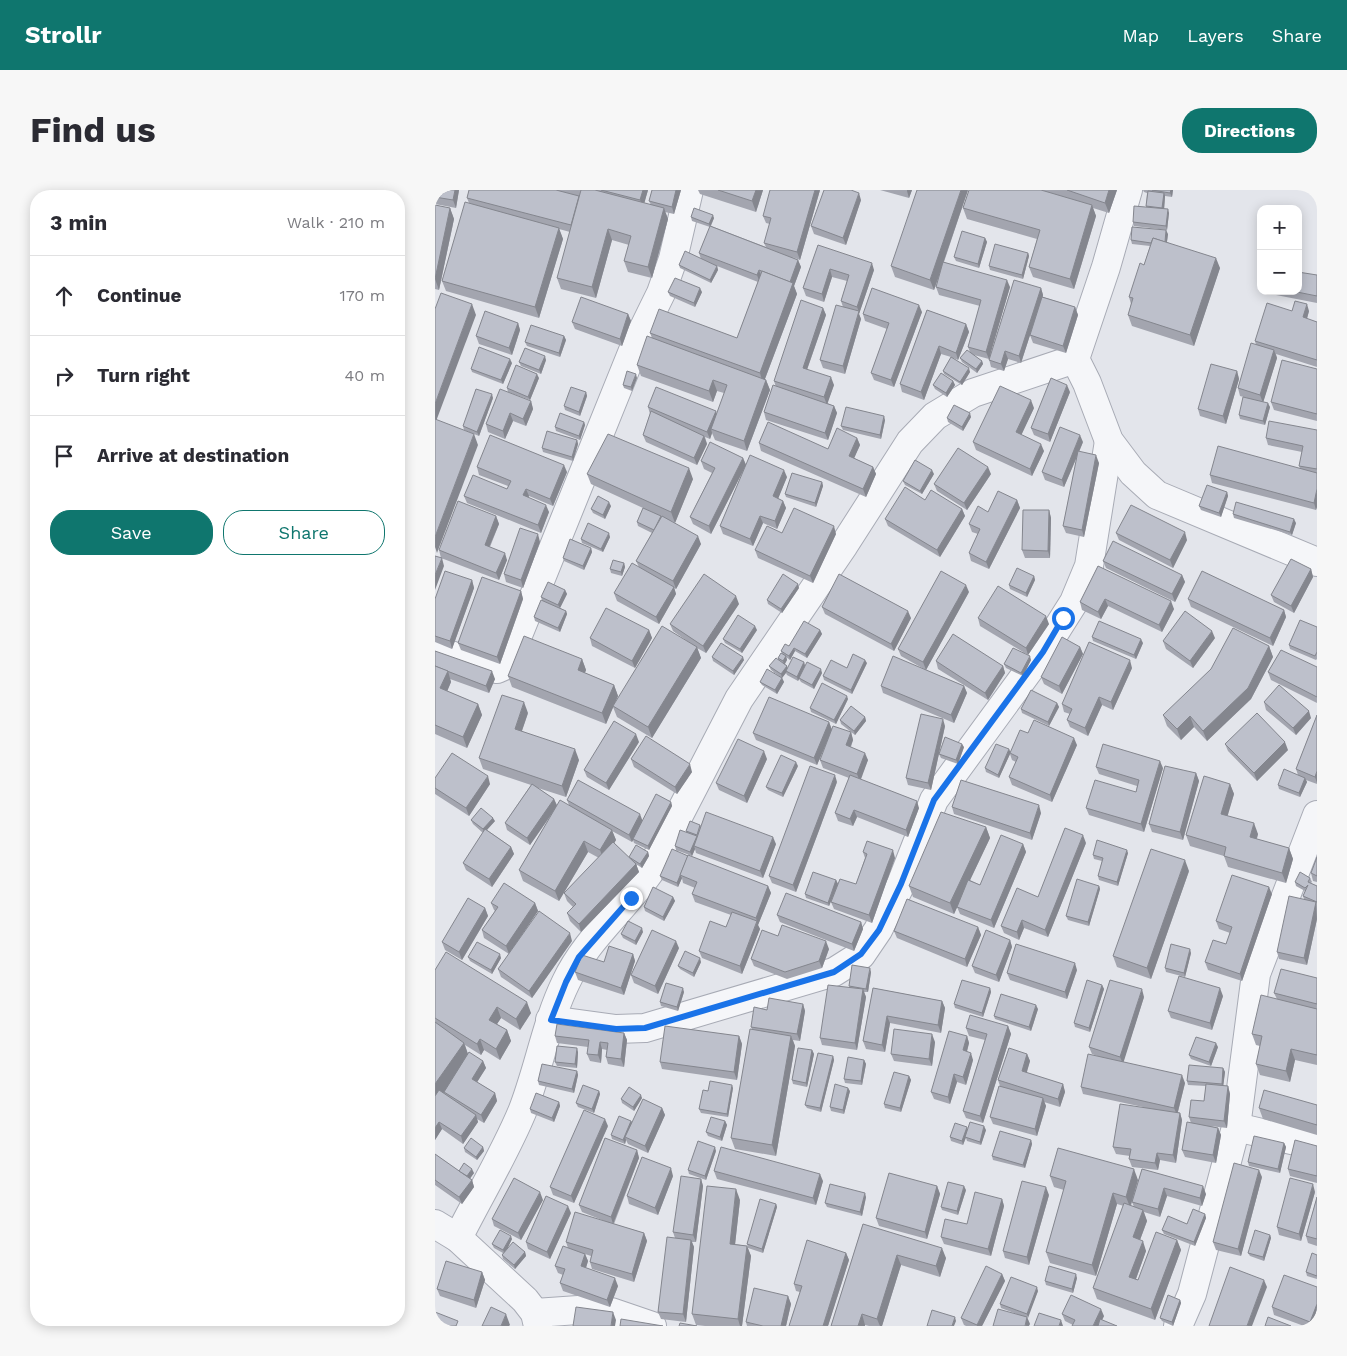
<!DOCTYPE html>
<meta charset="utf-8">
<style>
:root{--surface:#fff;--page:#f7f7f7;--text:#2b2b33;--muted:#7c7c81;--line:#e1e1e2;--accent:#0f766e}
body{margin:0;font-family:"Work Sans",sans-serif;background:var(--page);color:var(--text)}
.controls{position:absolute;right:15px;top:15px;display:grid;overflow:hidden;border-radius:10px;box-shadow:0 2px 12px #0003}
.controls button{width:45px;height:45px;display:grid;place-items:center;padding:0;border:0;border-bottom:1px solid var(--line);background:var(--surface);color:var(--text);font:25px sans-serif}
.stop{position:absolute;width:15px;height:15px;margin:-11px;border:4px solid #1a73e8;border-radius:50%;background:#fff}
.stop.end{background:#1a73e8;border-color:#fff;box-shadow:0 1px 5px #0008}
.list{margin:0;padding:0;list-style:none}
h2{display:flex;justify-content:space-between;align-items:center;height:65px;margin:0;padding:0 20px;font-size:21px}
h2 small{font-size:16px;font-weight:400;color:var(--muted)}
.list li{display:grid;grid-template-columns:32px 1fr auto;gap:15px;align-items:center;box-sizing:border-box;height:80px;padding:0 20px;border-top:1px solid var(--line)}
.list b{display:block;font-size:19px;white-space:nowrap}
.list em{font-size:16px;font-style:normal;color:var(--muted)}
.actions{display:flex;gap:10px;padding:15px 20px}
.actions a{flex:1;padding:11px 0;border:1px solid var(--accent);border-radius:20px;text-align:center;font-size:18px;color:var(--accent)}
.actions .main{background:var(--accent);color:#fff}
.icon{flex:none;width:28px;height:28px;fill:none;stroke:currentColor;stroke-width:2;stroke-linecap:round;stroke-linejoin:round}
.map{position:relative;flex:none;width:882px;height:1136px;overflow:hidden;border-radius:20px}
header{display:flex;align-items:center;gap:30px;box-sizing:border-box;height:70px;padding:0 25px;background:var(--accent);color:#fff}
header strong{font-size:24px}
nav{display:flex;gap:28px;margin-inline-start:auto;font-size:18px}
.intro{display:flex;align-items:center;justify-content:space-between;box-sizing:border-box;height:120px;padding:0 30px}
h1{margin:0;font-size:35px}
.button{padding:12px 22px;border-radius:20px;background:var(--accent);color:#fff;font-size:18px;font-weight:700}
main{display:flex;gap:30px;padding:0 30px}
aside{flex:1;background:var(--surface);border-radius:20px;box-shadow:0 2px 12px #0003}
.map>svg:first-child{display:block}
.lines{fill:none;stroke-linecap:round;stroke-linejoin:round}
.minor-casing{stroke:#a8abb5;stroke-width:30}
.minor{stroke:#f5f6f9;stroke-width:28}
.wall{fill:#a3a5af}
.shaded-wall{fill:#84868e}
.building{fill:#bdc0cb;stroke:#84868e}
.route{stroke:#1a73e8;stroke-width:6}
</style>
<header>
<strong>Strollr</strong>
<nav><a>Map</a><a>Layers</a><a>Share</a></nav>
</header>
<div class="intro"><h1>Find us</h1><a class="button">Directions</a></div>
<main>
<aside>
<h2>3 min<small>Walk · 210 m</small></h2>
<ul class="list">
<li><svg class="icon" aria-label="ahead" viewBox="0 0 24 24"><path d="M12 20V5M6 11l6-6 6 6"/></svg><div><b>Continue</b></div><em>170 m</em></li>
<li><svg class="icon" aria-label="right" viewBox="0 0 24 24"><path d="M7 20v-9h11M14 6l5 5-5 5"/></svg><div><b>Turn right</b></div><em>40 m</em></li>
<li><svg class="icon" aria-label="arrive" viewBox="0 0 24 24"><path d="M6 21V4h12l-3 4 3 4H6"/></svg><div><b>Arrive at destination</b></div></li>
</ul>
<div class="actions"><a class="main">Save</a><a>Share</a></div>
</aside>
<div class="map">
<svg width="882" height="1136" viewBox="0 0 882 1136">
<rect width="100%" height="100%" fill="#e3e5eb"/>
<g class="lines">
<g class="minor-casing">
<g id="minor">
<polyline points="693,0 671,77 640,169 652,193 674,251 698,283 722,305 882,372"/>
<polyline points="0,460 53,477 62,479 71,475 199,158 226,103 238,69 254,0"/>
<polyline points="115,830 181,839 210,838 399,782 426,765 443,740 466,694 499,610 608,461 639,412 654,376 674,251"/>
<polyline points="801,937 882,956"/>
<polyline points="0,1034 23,1048 90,1110 100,1123 103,1136"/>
<path d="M23,1048c21,-42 46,-83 64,-126 17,-43 24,-89 44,-130 19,-41 57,-72 83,-109l90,-174 105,-154 66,-103 25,-26 38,-23 102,-34"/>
<polyline points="100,1123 158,1119 176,1122 217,1136"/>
<polyline points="743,1136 757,1104 801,937 821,784 882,625"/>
</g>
</g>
<use href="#minor" class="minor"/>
</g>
<g class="wall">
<polygon points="0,0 24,0 21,18 0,14"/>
<polygon points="34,0 213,0 209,13 216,15 214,11 217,0 246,0 239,24 230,22 233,29 217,88 193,82 189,71 194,55 177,50 161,108 126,99 122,88 135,42 124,39 128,49 104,128 11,101 7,91 34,13 32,8"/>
<polygon points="263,0 328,0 321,22 265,4"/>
<polygon points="385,0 365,70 357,67 363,70 366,77 359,96 362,104 330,189 331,190 335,200 312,261 280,250 277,243 275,249 270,247 272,254 262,275 211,252 208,245 215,224 213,217 282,224 289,203 282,201 278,212 206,186 202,175 217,148 215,143 302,148 323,92 282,76 283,80 276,93 245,78 244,75 266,69 264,63 275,37 257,31 256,27 279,28 276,36 331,57 329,53 335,34 331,33 328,26"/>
<polygon points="445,0 477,0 474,8"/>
<polygon points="533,0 509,72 575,97 555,164 606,98 608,105 608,107 640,117 643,125 631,163 598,153 595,145 586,173 573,169 569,181 556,177 554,169 539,165 547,171 548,174 542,183 527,172 525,168 535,162 533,157 545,116 504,105 501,97 506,81 499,100 460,87 456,76"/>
<polygon points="534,0 682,0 674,23 658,18 661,26 639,99 598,87 594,77 602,49 532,29 528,18"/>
<polygon points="708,0 738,0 737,7 730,6 729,19 734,23 732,40 699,36 698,32 711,17 712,3 709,2"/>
<polygon points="426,10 411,55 379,44 376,36"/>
<polygon points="0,15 15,18 19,29 4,100 0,99"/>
<polygon points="733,44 732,52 785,78 759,156 697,136 693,125 696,114 694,107 709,75 715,56 697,54 696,50"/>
<polygon points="550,48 552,52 544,78 521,71 519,67"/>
<polygon points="383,55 439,80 424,124 426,129 410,184 388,178 385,170 408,117 406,111 412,91 397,87 389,112 371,106 368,98"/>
<polygon points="593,63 594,66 588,89 555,80 554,76"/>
<polygon points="882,85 882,113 841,105 839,101 863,101"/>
<polygon points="233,102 267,102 260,117 235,106"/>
<polygon points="388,118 391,125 372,180 399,195 392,213 399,216 402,223 393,250 331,230 329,222 341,197 339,191"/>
<polygon points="492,120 531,134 534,142 523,170 518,168 535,182 527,195 509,184 508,181 516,167 506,164 489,210 467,202 465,194"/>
<polygon points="857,121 874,121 872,129 882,132 882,177 841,164 842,168 828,212 835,217 830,235 805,229 804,225 812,208 805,206 803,198 821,155 820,151"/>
<polygon points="487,122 459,197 439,190 436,183 452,139 430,131 428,124"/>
<polygon points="193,124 196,131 187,156 140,139 137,132"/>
<polygon points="83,133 85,140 77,165 44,154 41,146"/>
<polygon points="129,146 131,150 125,167 92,156 90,152"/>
<polygon points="111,170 106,184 86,176 84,172"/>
<polygon points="77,173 68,194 37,182 36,179"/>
<polygon points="882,179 882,231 839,220 836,212"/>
<polygon points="802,181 804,189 791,234 765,226 763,219"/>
<polygon points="104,188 95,210 73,202 72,198"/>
<polygon points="202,188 197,201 189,198 188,195"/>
<polygon points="518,191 520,195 512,207 500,199 498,195"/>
<polygon points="151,202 152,206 145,226 130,220 129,216"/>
<polygon points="635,202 615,252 599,245 596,238"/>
<polygon points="58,208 44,246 29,240 28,236"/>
<polygon points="96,211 98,219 91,236 78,231 70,249 53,242 51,234"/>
<polygon points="599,218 586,245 609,261 597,286 541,260 538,252"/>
<polygon points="536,227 528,241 513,232 512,228"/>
<polygon points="450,230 446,249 408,240 406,236"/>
<polygon points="149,232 150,235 145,250 121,241 120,237"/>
<polygon points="882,240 882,317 881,320 777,293 775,285 865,278 864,276 867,262 833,255 831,248"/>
<polygon points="422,248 425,255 419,268 438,277 441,284 431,307 326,261 324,253 393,259"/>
<polygon points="142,250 143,254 138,271 108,262 107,258"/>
<polygon points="648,252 644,262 664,273 649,347 631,343 628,336 642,267 629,297 610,290 607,282"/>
<polygon points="308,268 311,275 352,287 343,308 348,311 351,318 342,339 328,333 318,356 288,344 285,336 309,279 276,344 258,334 255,327 277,283 269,279 266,271"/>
<polygon points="42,277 132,282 118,316 94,306 93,307 114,322 106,343 32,313 29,306 72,299 73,296 44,285"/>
<polygon points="152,284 258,289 240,333 235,330 266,354 241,399 239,398 241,404 224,434 182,411 179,403 204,377 201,371 217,343 203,336 202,332 208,318 156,294"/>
<polygon points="499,284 487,304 470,295 468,291"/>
<polygon points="556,284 532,320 502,301 499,294"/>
<polygon points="387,292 388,296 381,317 351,307 350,304"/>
<polygon points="792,302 793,306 786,327 766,320 764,316"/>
<polygon points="490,310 527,319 530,326 505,367 453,336 450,329"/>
<polygon points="582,310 585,318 554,379 536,371 534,363 543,344 537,342 534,334 553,322"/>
<polygon points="176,316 170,329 158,323 156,319"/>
<polygon points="614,320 616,328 615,368 590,368 587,360"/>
<polygon points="798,324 861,333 857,345 799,328"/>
<polygon points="61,326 64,334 55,357 72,370 64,390 6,368 4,360"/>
<polygon points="347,343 401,344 378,393 323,368 320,360"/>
<polygon points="681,343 752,350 738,378 684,350"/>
<polygon points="175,347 168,362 147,353 146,349"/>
<polygon points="105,352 88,398 71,392 69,384"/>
<polygon points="156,358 157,362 149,380 129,371 128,368"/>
<polygon points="668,371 747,385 750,392 740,412 671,378"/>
<polygon points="189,373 190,377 187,386 176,383 175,379"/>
<polygon points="663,376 739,419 727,442 673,416 666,429 647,420 645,412"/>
<polygon points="876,379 878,387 859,423 839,412 836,405"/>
<polygon points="599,386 600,390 592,407 575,399 574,395"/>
<polygon points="37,390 39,398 17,459 0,452 0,409"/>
<polygon points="364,398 347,423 333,414 332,410"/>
<polygon points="130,400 132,404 125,418 131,421 132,424 125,442 100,431 99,427 107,410 106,407"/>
<polygon points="86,401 88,409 65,474 26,460 23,453"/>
<polygon points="534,402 491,480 529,496 532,503 519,533 448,503 446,496 489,479 466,466 463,459"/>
<polygon points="753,409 849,420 851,427 838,456 756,417"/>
<polygon points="304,414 271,463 262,458 266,468 217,548 182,527 178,517 171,534 77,497 73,486 147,469 151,480 150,483 179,495 183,506 179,515 255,453 238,441 235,434"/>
<polygon points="387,417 476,428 459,461 390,424"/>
<polygon points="543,428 614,434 593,465 545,436"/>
<polygon points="882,437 882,469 881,470 855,459 854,455"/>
<polygon points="214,440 217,448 200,478 157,456 155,448"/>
<polygon points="322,440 307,463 290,453 288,449"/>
<polygon points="385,440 387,444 372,468 360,461 355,470 351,467 352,470 350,474 352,476 352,478 369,472 370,476 387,483 379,499 366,492 364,489 363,491 352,485 351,483 347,488 349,492 342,504 327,495 325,492 344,486 336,480 334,476 343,470 343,468 347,464 346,461 354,456"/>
<polygon points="657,447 708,453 701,469 658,451"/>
<polygon points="780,448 758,478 731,459 728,451"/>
<polygon points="834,456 838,467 816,509 772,551 759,537 746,550 732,536 728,525"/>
<polygon points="645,457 648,464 627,504 609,494 606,487"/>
<polygon points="0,461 60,489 54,503 15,489 16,492 12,501 43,514 47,525 32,558 0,544"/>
<polygon points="277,467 309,470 299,485 278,471"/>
<polygon points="596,470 588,486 571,478 569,474"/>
<polygon points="501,471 568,476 570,483 553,510 503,479"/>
<polygon points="432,473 417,504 389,490 388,486"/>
<polygon points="882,477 882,513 836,490 833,482"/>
<polygon points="697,478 678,520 667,515 653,546 635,537 632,530 635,524 629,522 627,514"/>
<polygon points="413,509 401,534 376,522 375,518"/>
<polygon points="829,512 876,528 861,545 831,520"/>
<polygon points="622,513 624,517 614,536 587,523 586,519"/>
<polygon points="93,523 87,541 144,570 131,607 103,598 119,609 122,615 134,615 132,610 207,631 236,612 237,616 214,660 199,653 198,650 197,652 177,641 181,650 179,653 194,668 213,662 214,666 207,678 201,674 204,682 146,742 135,731 132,723 138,717 132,711 129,703 164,668 153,662 124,711 88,691 84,680 117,624 95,655 72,640 70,633 96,595 48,579 44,568"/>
<polygon points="882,525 882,594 871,590 872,592 865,607 844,599 843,595 863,585 861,579"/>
<polygon points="430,527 431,531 420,545 406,534 405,530"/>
<polygon points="394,532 397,540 382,575 321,550 318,543"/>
<polygon points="510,536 496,600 473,595 471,588"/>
<polygon points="416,542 418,550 416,557 433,570 425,589 484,618 473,647 422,627 418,636 403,631 400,623 414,588 388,578 385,570"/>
<polygon points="593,543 642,555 617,612 577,595 574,587 581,572 577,570 575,564 564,588 551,582 550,578 575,562"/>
<polygon points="204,552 174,600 152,587 149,580"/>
<polygon points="790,554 853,560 822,591 793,561"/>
<polygon points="529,557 523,574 506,568 504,564"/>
<polygon points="196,569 257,582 242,604 199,577"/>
<polygon points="332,569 312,613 284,600 281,593"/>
<polygon points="363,576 348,607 333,600 331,597"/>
<polygon points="661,577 728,578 709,642 654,625 651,618 701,602 702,596 664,584"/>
<polygon points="761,583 764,591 748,650 717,642 714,634"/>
<polygon points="0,588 55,594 34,626 0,604"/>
<polygon points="402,592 361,702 337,693 334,686"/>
<polygon points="795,594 799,604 792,626 823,644 822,649 854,658 858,669 851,693 793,677 789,666 755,656 751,645"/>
<polygon points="517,617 606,623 597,650 519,624"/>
<polygon points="36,630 60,631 52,640 76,657 79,664 57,697 31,680 28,673 48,643 38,634"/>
<polygon points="265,635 266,636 341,654 328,688 261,663 260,659 257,666 241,660 240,656 251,643 251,641"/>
<polygon points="551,637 555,648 535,690 545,695 588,654 591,662 559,738 525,724 522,717 519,724 478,707 474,696"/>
<polygon points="651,653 613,747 589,738 584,750 569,743 566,736 603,707"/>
<polygon points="428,662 460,668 437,733 399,719 396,712 400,702 394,716 371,708 370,704 401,690 403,694 421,694 430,668"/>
<polygon points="693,663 683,696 664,690 663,686 667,671 659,669 658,665"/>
<polygon points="253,666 333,696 336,703 323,735 325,739 307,784 267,768 264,761 291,737 296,725 260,712 257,704 260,698 248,693 247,688 243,697 227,690 225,686"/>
<polygon points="882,667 882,692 878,691 876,683"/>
<polygon points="754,681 716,789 682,777 678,766"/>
<polygon points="875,688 877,692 876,693 882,696 882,729 872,775 844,769 842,762 869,709 868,706 870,701 861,696 860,692"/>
<polygon points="664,696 665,699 654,736 633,730 631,726"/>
<polygon points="837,704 807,791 773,780 770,772 791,754 795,743 784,739 781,731"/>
<polygon points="238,707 240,711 229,731 210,721 209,717"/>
<polygon points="56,713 100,713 103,721 74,764 49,748 47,740 60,721 59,720"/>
<polygon points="50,718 53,726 27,770 10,760 7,752"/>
<polygon points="342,725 426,732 428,739 419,761 345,732"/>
<polygon points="543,737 546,745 532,777 462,748 459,741"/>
<polygon points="208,742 201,755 188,748 186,744"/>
<polygon points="343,746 394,759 387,778 352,789 319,776 316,769"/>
<polygon points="575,750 577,757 564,792 540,783 537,776"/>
<polygon points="137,751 97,808 66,787 63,779"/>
<polygon points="244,758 223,804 199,793 196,785"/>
<polygon points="756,763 750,787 731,782 730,778"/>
<polygon points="198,764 200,771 189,805 143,790 140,782 169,772"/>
<polygon points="33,767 66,768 57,784 35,771"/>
<polygon points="266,772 259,787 245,779 243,776"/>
<polygon points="0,780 96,823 85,840 66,828 62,834 72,840 76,851 65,870 49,860 46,865 30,855 33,864 48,871 51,878 42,892 60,903 62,911 49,933 42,929 43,932 28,954 7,939 0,950"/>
<polygon points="642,780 632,809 575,790 572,783"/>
<polygon points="436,782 433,802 429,802 431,807 422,860 387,855 385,848 415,798 414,796"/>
<polygon points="882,788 882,875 860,870 855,892 825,885 821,874 825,856 821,855 817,844 842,809 839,803"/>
<polygon points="667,795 669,799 655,842 640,837 639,833"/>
<polygon points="438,798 507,811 510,818 506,843 455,833 450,862 431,859 428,851"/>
<polygon points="555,798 556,802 548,827 520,818 519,814"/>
<polygon points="249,802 243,821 226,816 225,812"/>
<polygon points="788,806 777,840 736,828 733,821"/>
<polygon points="709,807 688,872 750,893 743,922 745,923 747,930 741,973 725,970 723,980 697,977 694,969 695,966 681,964 678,957 708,917 648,904 646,897 665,867 657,864 654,857"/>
<polygon points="368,814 370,821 365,851 358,850 360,856 341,966 300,959 296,948 317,839 316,837 332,820"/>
<polygon points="603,819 596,841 560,829 559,826"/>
<polygon points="573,836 576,844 548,933 531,928 528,921 550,850 534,846 531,838"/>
<polygon points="189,843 192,850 189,877 173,874 171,867 172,860 167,859 166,873 155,871 152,864 153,857 122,853 120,846"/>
<polygon points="304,846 307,854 302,890 227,879 225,872"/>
<polygon points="532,846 534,853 532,862 538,870 531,895 522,892 515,914 499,909 496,902"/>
<polygon points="500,852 497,876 459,871 456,864"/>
<polygon points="783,857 776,876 756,869 754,865"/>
<polygon points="377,860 379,864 372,897 358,894 357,890"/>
<polygon points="143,862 142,878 122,876 120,872"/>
<polygon points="592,864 595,871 591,883 628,894 630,902 625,917 609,912 611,916 602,946 558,934 555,927 565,896 563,890"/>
<polygon points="398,866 399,870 386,922 372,918 370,915"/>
<polygon points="429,870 431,874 427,895 410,893 409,889"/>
<polygon points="788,878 790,882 788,896 793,896 795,904 792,938 775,936 783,938 786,945 781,973 750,967 747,960 756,933 754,927 769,911 771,896 753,895 752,891"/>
<polygon points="142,881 143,885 139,903 104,895 103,891"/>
<polygon points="474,886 476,890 466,922 450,918 449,914"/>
<polygon points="298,898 293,927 266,923 264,919 273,901"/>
<polygon points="164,901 165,904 159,923 143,917 141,913"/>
<polygon points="415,901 409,924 396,921 395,917"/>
<polygon points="207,908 199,921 187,913 186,909"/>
<polygon points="124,912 125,916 119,932 96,923 95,919"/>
<polygon points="882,915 882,945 828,929 824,918"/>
<polygon points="227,918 230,925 213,963 193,954 191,950 190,954 177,949 176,945 196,931 197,932"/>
<polygon points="290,931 292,935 287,951 273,946 271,942"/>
<polygon points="173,936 139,1013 118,1005 115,997"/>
<polygon points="532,937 532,940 551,940 546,955 532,951 531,948 528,955 516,951 515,947"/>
<polygon points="596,950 597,954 590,978 558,970 557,966"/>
<polygon points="849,953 851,957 845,983 814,976 813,972"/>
<polygon points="882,956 882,993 855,986 853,979"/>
<polygon points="48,957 49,961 42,970 30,962 29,958"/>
<polygon points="202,960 204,968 179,1034 209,1043 212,1051 199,1092 157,1079 155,1072 156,1066 150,1064 153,1071 151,1078 183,1096 175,1117 128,1101 125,1093 128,1085 123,1083 120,1076 133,1058 131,1052 172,1032 147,1022 144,1015"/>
<polygon points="281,961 271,990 254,984 253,980"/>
<polygon points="0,964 25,982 39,983 35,988 37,990 39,997 27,1014 0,995"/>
<polygon points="707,979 771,1004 767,1016 732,1006 725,1027 709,1022 712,1031 705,1050 711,1061 701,1089 703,1090 742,1050 746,1060 720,1130 662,1109 658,1098 689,1016 682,1014 661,1086 615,1073 611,1062 629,1000 619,997 615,986 703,990 696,1016 699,1017 697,1012"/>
<polygon points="279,981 388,991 381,1015 282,989"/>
<polygon points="238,986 223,1025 194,1014 192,1006"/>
<polygon points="827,987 806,1066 781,1060 778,1052"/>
<polygon points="266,989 268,996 261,1052 257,1052 259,1057 251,1132 226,1129 223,1122 240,1048 238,1042"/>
<polygon points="502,996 505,1004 492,1049 444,1036 441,1028"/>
<polygon points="531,1000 523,1025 507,1020 506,1017"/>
<polygon points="880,1002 866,1051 844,1045 842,1037"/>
<polygon points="614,1005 594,1075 570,1068 568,1061"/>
<polygon points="431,1007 427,1026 392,1017 390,1013"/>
<polygon points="882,1007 882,1056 873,1053 871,1046"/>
<polygon points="567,1009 569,1016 556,1066 509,1054 506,1047 532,1034"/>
<polygon points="108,1010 86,1050 59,1036 57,1029"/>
<polygon points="305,1010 300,1054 312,1056 316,1066 307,1136 270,1136 261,1135 257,1124"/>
<polygon points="341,1014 342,1017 328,1063 313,1058 312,1054"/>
<polygon points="136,1023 115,1069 93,1059 91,1052"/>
<polygon points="770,1024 771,1028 760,1056 729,1044 727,1040 752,1034"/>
<polygon points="428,1034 511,1068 505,1087 466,1075 447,1136 434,1136 430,1135 430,1136 396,1136"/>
<polygon points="835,1045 836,1048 829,1071 815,1066 813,1063"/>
<polygon points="77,1049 72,1058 90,1062 91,1066 80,1079 68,1069 67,1065 68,1063 59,1058 57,1054"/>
<polygon points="411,1063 414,1070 393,1136 354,1136 365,1102 361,1101 359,1094"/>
<polygon points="882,1065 882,1089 872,1086 871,1082"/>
<polygon points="47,1082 50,1090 41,1118 5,1106 2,1099"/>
<polygon points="567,1084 570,1091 547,1136 531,1136 529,1135 526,1128"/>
<polygon points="642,1088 638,1103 611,1095 610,1091"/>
<polygon points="882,1097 882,1128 879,1136 869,1136 839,1125 837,1117"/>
<polygon points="603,1101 592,1128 595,1134 584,1125 566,1118 565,1114"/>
<polygon points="353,1106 356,1114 351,1136 312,1136 311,1132"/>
<polygon points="745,1110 746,1113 738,1136 727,1131 725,1128"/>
<polygon points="627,1124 669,1126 667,1130 638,1135 630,1131"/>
</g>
<g class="shaded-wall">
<polygon points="20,0 24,0 21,18 18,10"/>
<polygon points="208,0 213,0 208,18 205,10"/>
<polygon points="241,0 246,0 239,24 237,17"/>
<polygon points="321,0 328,0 321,22 317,11"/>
<polygon points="380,0 385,0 365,70 362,62"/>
<polygon points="472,0 477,0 474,8 472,1"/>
<polygon points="526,0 533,0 499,100 495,90"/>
<polygon points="674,0 682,0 674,23 670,13"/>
<polygon points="736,0 738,0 737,7 735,3"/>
<polygon points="424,3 426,10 411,55 408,48"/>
<polygon points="729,3 730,6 729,21 727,18"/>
<polygon points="657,15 661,26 639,99 635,89"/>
<polygon points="15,18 19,29 4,100 0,89"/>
<polygon points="229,18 233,29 217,88 213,77"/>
<polygon points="733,19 734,23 732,40 731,36"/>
<polygon points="278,25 279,28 275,37 274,34"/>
<polygon points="124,38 128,49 104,128 100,117"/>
<polygon points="173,39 177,50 161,108 157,97"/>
<polygon points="731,40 733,44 731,58 730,54"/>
<polygon points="550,48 552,52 544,78 543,74"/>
<polygon points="593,63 594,66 588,89 587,85"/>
<polygon points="781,68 785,78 759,156 755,145"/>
<polygon points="363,70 366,77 359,96 362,104 328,194 325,183 355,92"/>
<polygon points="437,73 439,80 424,124 426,129 410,184 408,176 424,122 422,117"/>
<polygon points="282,76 283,80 276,93 275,90"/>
<polygon points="395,79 397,87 389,112 387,104"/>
<polygon points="324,80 327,88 325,93 322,85"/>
<polygon points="572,90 575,97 554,169 551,162"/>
<polygon points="265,98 267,102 260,117 259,113"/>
<polygon points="606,98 608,105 586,173 584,166"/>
<polygon points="37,114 41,125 0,234 0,214"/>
<polygon points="872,114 874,121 870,135 868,127"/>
<polygon points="484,115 487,122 459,197 456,190"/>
<polygon points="640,117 643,125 631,163 628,156"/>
<polygon points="388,118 391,125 370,185 368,178"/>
<polygon points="193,124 196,131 187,156 185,149"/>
<polygon points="83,133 85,140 77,165 74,158"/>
<polygon points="531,134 534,142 523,170 521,163"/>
<polygon points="129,146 131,150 125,167 124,163"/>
<polygon points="504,156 506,164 489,210 486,202"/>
<polygon points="839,160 842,168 828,213 825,205"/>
<polygon points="570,161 573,169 569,181 566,174"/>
<polygon points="110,166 111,170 106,184 104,180"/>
<polygon points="75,169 77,173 68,194 66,190"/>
<polygon points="547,171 548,174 542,183 541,179"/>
<polygon points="534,178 535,182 527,195 525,192"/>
<polygon points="802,181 804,189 791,234 788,226"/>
<polygon points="102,184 104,188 95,210 93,207"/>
<polygon points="201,184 202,188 197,201 196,197"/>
<polygon points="396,187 399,195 392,215 389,207"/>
<polygon points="278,190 282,201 278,212 274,201"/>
<polygon points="331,190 335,200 312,261 309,251"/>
<polygon points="518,191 520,195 512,207 511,203"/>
<polygon points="632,195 635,202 615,252 613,244"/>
<polygon points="151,202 152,206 145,226 144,222"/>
<polygon points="57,204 58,208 44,246 42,242"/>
<polygon points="596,210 599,218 584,250 581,242"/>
<polygon points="96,211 98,219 91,236 88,229"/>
<polygon points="833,213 835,217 830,235 828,231"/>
<polygon points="399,216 402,223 393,250 390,243"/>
<polygon points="281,221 283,229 276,239 277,243 275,249 272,242"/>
<polygon points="75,223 78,231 70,249 68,241"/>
<polygon points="535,223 536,227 528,241 527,237"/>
<polygon points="449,226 450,230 446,249 445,245"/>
<polygon points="149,232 150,235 145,250 144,246"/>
<polygon points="39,244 43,255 2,363 0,357 0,347"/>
<polygon points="645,245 648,252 629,297 627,290"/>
<polygon points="269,246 272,254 262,275 259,268"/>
<polygon points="422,248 425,255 417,273 414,266"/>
<polygon points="142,250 143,254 138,271 137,267"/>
<polygon points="606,254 609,261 597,286 595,279"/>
<polygon points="661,265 664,273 649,347 647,340"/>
<polygon points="308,268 311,275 276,344 274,336"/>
<polygon points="129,275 132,282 118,316 115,309"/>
<polygon points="438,277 441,284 431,307 428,299"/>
<polygon points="553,277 556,284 532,320 529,313"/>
<polygon points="254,278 258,289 240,333 236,322"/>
<polygon points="349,280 352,287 341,314 338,306"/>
<polygon points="497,280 499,284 487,304 485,301"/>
<polygon points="387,292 388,296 381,317 380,313"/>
<polygon points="91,299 94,306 91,313 88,305"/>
<polygon points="882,299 882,317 881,320 879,313"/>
<polygon points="792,302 793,306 786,327 784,323"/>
<polygon points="582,310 585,318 554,379 551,372"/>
<polygon points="348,311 351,318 342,339 340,331"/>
<polygon points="174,312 176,316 170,329 168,325"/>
<polygon points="111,315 114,322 106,343 103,335"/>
<polygon points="527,319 530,326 505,367 502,360"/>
<polygon points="614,320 616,328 615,368 613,361"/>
<polygon points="61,326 64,334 52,362 50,355"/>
<polygon points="325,326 328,333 318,356 315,349"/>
<polygon points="859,329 861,333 857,345 855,342"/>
<polygon points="399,336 401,344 378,393 375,386"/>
<polygon points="750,342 752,350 738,378 735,370"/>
<polygon points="174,343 175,347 168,362 166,359"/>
<polygon points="103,344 105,352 88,398 86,390"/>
<polygon points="263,346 266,354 241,399 238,391"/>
<polygon points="156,358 157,362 149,380 148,376"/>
<polygon points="70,363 72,370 64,390 61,383"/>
<polygon points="7,368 9,376 0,400 0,385"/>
<polygon points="189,373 190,377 187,386 186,382"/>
<polygon points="876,379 878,387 859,423 856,416"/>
<polygon points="747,385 750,392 740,412 737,404"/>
<polygon points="599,386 600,390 592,407 591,403"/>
<polygon points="37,390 39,398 17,459 15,451"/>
<polygon points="363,394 364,398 347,423 346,419"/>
<polygon points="531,395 534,402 491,480 488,472"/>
<polygon points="239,397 241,404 224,434 221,427"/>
<polygon points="130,400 132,404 125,418 123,415"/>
<polygon points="86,401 88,409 65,474 62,467"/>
<polygon points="301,406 304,414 271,463 268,456"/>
<polygon points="670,409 673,416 666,429 663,422"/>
<polygon points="736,411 739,419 727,442 724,435"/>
<polygon points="849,420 851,427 838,456 835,448"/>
<polygon points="131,421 132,424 125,442 123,438"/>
<polygon points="473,421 476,428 459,461 456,454"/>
<polygon points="611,426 614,434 593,465 591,458"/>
<polygon points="320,436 322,440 307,463 305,459"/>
<polygon points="214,440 217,448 200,478 197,471"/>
<polygon points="385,440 387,444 372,468 370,464"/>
<polygon points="777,441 780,448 758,478 755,471"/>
<polygon points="706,449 708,453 701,469 699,465"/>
<polygon points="834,456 838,467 816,509 772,551 768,541"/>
<polygon points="262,457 266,468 217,548 213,537"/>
<polygon points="645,457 648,464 627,504 624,496"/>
<polygon points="359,458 360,461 355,470 354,466"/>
<polygon points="351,466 352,470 349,475 348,471"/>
<polygon points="595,466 596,470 588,486 586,483"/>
<polygon points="308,467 309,470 299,485 298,481"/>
<polygon points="147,469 151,480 146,491 143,480"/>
<polygon points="430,470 432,473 417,504 416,500"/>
<polygon points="695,470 697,478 678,520 676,512"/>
<polygon points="369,472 370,476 363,491 362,487"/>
<polygon points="352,476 353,480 347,488 349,492 342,504 340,500 347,488 346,484"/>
<polygon points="568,476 570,483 553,510 550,503"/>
<polygon points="386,479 387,483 379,499 377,495"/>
<polygon points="13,481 16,492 9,509 5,498"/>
<polygon points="57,481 60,489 54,503 51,496"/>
<polygon points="179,495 183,506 171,534 167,523"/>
<polygon points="529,496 532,503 519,533 516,525"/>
<polygon points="412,506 413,509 401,534 399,530"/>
<polygon points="664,507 667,515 653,546 650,538"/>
<polygon points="89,512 93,523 84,549 80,539"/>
<polygon points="622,513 624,517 614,536 613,532"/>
<polygon points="43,514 47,525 32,558 28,547"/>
<polygon points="874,521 876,528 861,545 858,538"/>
<polygon points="755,526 759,537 746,550 742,539"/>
<polygon points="430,527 431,531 420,545 419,541"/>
<polygon points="508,529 510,536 496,600 493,593"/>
<polygon points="394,532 397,540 382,575 379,568"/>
<polygon points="416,542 418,550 413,563 411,555"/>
<polygon points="201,544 204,552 174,600 171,593"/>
<polygon points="639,548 642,555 617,612 615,605"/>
<polygon points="850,552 853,560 822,591 819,583"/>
<polygon points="527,554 529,557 523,574 521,570"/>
<polygon points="140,559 144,570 131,607 127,596"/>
<polygon points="574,559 576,563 575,563 575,564 564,588 563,585"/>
<polygon points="329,561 332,569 312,613 309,606"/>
<polygon points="430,563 433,570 425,592 422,584"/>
<polygon points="725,571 728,578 709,642 706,634"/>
<polygon points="361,572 363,576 348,607 347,603"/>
<polygon points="255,574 257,582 242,604 240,597"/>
<polygon points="882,581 882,593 880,587"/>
<polygon points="761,583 764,591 748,650 745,642"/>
<polygon points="400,585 402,592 361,702 358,695"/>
<polygon points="53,586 55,594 34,626 31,618"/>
<polygon points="870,588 872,592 865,607 864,603"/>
<polygon points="795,594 799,604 790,635 786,624"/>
<polygon points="119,609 122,616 95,655 92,648"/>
<polygon points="482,611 484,618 473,647 471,640"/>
<polygon points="236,612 237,616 214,660 213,656"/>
<polygon points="604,615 606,623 597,650 595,643"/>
<polygon points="419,620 422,627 418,636 415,629"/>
<polygon points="205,624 208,632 197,652 194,645"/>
<polygon points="58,628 60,631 49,643 48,639"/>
<polygon points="819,633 823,644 819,657 815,647"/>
<polygon points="551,637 555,648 519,724 515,713"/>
<polygon points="177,640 181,650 169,671 165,660"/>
<polygon points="648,645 651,653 613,747 610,740"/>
<polygon points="262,646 259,656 260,659 257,666 255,662"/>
<polygon points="338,647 341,654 328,688 325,681"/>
<polygon points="149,651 153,662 124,711 120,701"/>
<polygon points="588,654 591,662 559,738 556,730"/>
<polygon points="76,657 79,664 57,697 54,689"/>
<polygon points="854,658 858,669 851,693 847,683"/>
<polygon points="458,660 460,668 437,733 434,725"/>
<polygon points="692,660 693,663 683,696 682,692"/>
<polygon points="213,662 214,666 207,678 205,674"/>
<polygon points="253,666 245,685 247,688 243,697 242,693"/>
<polygon points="750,670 754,681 716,789 712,778"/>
<polygon points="201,674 204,682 146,742 144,734"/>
<polygon points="401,690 403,694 394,716 393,713"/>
<polygon points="333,696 336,703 323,735 325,739 307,784 305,776 322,732 321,728"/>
<polygon points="664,696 665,699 654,736 653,732"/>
<polygon points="834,697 837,704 807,791 805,784"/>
<polygon points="238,707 240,711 229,731 228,727"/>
<polygon points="881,712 882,729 872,775 869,768"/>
<polygon points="100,713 103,721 74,764 71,756"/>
<polygon points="50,718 53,726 27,770 24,762"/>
<polygon points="587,730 589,738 584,750 582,742"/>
<polygon points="426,732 428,739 419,761 417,754"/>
<polygon points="543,737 546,745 532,777 530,769"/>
<polygon points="207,738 208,742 201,755 200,751"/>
<polygon points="135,743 137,751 97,808 94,801"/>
<polygon points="575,750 577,757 564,792 561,785"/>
<polygon points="241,751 244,758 223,804 220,796"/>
<polygon points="391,751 394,759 387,778 384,771"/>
<polygon points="755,759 756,763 750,787 749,783"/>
<polygon points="65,764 66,768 57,784 56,780"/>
<polygon points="198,764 200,771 189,805 186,798"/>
<polygon points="265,768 266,772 259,787 258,783"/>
<polygon points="640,773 642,780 632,809 630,802"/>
<polygon points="435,778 436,782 433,802 431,799"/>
<polygon points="667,795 669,799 655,842 654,838"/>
<polygon points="248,798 249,802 243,821 242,817"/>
<polygon points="555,798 556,802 548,827 547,823"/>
<polygon points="785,798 788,806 777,840 775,833"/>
<polygon points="428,799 431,807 422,860 420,853"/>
<polygon points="707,799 709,807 688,874 685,867"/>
<polygon points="507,811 510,818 506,843 503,835"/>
<polygon points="92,812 96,823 85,840 81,829"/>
<polygon points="368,814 370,821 365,851 362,844"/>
<polygon points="601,815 603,819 596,841 594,837"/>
<polygon points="62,817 66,828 58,840 54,830"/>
<polygon points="452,826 455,833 450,862 447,855"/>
<polygon points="573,836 576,844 548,933 545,926"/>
<polygon points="72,840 76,851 65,870 61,859"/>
<polygon points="189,843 192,850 189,877 186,869"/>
<polygon points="497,844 500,852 497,876 494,869"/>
<polygon points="304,846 307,854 302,890 299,882"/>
<polygon points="356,846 360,856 341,966 337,955"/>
<polygon points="532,846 534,853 530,868 528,860"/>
<polygon points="45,849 49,860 46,865 42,854"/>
<polygon points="165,852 167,859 166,873 163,865"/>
<polygon points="29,853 34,867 0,915 0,894"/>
<polygon points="781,853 783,857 776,876 774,872"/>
<polygon points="142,858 143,862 142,878 140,874"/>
<polygon points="856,859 860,870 855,892 851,881"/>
<polygon points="377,860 379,864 372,897 371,893"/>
<polygon points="536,863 538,870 531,895 528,887"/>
<polygon points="592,864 595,871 590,889 587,881"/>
<polygon points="398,866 399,870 386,922 385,918"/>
<polygon points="429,870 431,874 427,895 426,891"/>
<polygon points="48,871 51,878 39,897 37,889"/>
<polygon points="788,878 790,882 788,898 787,894"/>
<polygon points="142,881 143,885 139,903 137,899"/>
<polygon points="519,884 522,892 515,914 513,907"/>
<polygon points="747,885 750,893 742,925 739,918"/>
<polygon points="474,886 476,890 466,922 465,918"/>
<polygon points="628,894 630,902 625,917 623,909"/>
<polygon points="297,895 298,898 293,927 292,924"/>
<polygon points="793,896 795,904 792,938 789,931"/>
<polygon points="413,898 415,901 409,924 408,920"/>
<polygon points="164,901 165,904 159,923 157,919"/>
<polygon points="60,903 62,911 49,933 46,925"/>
<polygon points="206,905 207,908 199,921 198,917"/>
<polygon points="608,908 611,916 602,946 600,939"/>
<polygon points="124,912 125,916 119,932 117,928"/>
<polygon points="227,918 230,925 213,963 210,956"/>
<polygon points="745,923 747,930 741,973 738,965"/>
<polygon points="41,925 43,932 28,954 26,946"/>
<polygon points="170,929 173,936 139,1013 136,1006"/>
<polygon points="196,931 198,934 190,947 191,950 190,954 188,950"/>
<polygon points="290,931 292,935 287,951 285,947"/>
<polygon points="4,932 7,939 0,950 0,938"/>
<polygon points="549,936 551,940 546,955 545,952"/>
<polygon points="532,937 533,941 528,955 527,951"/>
<polygon points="783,938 786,945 781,973 778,965"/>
<polygon points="596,950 597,954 590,978 588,975"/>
<polygon points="849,953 851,957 845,983 843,979"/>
<polygon points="48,957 49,961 42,970 41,967"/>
<polygon points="280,957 281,961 271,990 270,986"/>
<polygon points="202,960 204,968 178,1034 176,1027"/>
<polygon points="722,963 725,970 723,980 720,973"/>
<polygon points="236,978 238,986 223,1025 220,1018"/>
<polygon points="37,979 39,983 34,990 32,986"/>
<polygon points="699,979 703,990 695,1017 691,1007"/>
<polygon points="824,980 827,987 806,1066 803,1059"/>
<polygon points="385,984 388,991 381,1015 378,1008"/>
<polygon points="266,989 268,996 261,1052 258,1045"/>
<polygon points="37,990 39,997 27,1014 24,1007"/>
<polygon points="878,994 880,1002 866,1051 864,1044"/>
<polygon points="502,996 505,1004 492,1049 490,1042"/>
<polygon points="529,996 531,1000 523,1025 522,1021"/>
<polygon points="768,996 771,1004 767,1016 765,1008"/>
<polygon points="611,997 614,1005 594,1075 592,1067"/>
<polygon points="729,998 732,1006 725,1027 723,1019"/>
<polygon points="301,999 305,1010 299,1064 295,1054"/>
<polygon points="105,1002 108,1010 86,1050 83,1043"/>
<polygon points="430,1003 431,1007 427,1026 425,1022"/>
<polygon points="678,1003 682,1014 661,1086 657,1075"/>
<polygon points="567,1009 569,1016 556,1066 553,1059"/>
<polygon points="341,1014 342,1017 328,1063 327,1059"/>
<polygon points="133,1016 136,1023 115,1069 112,1062"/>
<polygon points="708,1020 712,1031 702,1058 698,1047"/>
<polygon points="770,1024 771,1028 760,1056 759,1052"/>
<polygon points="209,1043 212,1051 199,1092 197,1084"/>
<polygon points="835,1045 836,1048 829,1071 828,1067"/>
<polygon points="76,1046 77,1049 70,1064 68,1060"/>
<polygon points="256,1050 259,1057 251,1132 248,1124"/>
<polygon points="742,1050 746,1060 720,1130 716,1119"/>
<polygon points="708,1051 711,1061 698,1097 694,1087"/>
<polygon points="312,1056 316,1066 307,1136 305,1136 303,1129"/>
<polygon points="507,1058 511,1068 505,1087 501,1076"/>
<polygon points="90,1062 91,1066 80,1079 79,1075"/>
<polygon points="411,1063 414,1070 393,1136 388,1136"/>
<polygon points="150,1064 153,1071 149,1084 146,1076"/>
<polygon points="462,1065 466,1075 447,1136 445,1136 442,1129"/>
<polygon points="47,1082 50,1090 41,1118 39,1110"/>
<polygon points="567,1084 570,1091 547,1136 542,1136 542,1135"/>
<polygon points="641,1084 642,1088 638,1103 637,1099"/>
<polygon points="180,1088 183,1096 175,1117 172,1110"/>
<polygon points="829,1090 832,1097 817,1136 812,1136"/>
<polygon points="602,1097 603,1101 593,1128 592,1124"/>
<polygon points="353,1106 356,1114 351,1136 346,1136"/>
<polygon points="745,1110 746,1113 738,1136 737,1132"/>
<polygon points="882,1114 882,1128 879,1136 877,1136 875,1132"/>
<polygon points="666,1119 669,1126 664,1136 658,1136"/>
<polygon points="178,1122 181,1130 180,1136 176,1136"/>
<polygon points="71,1124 75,1135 74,1136 66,1136"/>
<polygon points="427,1124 430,1135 430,1136 423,1136"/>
<polygon points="520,1127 521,1131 519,1136 517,1136"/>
<polygon points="592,1127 595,1134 594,1136 590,1136"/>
<polygon points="626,1130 628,1136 624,1136"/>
</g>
<g class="building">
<polygon points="0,0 20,0 18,10 0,7"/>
<polygon points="34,0 121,0 144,6 136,35 32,8"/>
<polygon points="146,0 160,0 229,18 213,77 189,71 196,46 173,39 157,97 122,88"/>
<polygon points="166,0 208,0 205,10"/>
<polygon points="217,0 241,0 237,17 214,11"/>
<polygon points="283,0 321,0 317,11"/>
<polygon points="335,0 380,0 362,62 329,53 336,28 328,26"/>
<polygon points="389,0 416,0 424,3 408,48 376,36"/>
<polygon points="482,0 526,0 495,90 456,76"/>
<polygon points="534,0 606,0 657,15 635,89 594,77 605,40 528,18"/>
<polygon points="632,0 674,0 670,13"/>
<polygon points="717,0 736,0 735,3"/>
<polygon points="713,1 729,3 727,18 711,16"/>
<polygon points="30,12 124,38 100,117 7,91"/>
<polygon points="0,15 15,18 0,89"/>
<polygon points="699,16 733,19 731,36 698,32"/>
<polygon points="259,18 278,25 274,34 256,27"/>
<polygon points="275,36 363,70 355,92 324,80 322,85 264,63"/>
<polygon points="697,37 731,40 730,52 718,48 716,53 696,50"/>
<polygon points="527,41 550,48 543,74 519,67"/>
<polygon points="718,48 781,68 755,145 693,125 698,108 694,107 705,73 709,75"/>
<polygon points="560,54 593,63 587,85 554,76"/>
<polygon points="383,55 437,73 422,117 406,111 414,85 395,79 387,104 368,98"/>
<polygon points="250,61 282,76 275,90 244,75"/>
<polygon points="508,72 572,90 551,162 533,157 546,110 501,97"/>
<polygon points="327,81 358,93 325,183 215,143 224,119 302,148"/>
<polygon points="863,82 882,85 882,106 857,101 863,101"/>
<polygon points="240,88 265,98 259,113 233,102"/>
<polygon points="579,90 606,98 584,166 570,161 566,174 554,170"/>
<polygon points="437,98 484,115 456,190 436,183 454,133 428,124"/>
<polygon points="6,103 37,114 0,214 0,119"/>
<polygon points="146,107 193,124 185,149 137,132"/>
<polygon points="607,107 640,117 628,156 595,145"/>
<polygon points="366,110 388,118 368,178 396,187 389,207 339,191"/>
<polygon points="860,111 872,114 868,127 882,132 882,170 820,151 832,113 857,121"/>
<polygon points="401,115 424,121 408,176 385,170"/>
<polygon points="492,120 531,134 521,163 504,156 486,202 465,194"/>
<polygon points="50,121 83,133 74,158 41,146"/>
<polygon points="96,135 129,146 124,163 90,152"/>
<polygon points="212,146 331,190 309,251 276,239 292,195 278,190 274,201 202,175"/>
<polygon points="816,153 839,160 825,205 803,198"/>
<polygon points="44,157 75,169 66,190 36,179"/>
<polygon points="90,158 110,166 104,180 84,172"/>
<polygon points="532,160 547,171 541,179 525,168"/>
<polygon points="516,167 534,178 525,192 508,181"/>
<polygon points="847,170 882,179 882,224 836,212"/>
<polygon points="776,174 802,181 788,226 763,219"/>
<polygon points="81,175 102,184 93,207 72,198"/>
<polygon points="192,181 201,184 196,197 188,195"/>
<polygon points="506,183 518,191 511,203 498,195"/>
<polygon points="616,188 632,195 613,244 596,238"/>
<polygon points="338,195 399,216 390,243 329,222"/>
<polygon points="565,196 596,210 581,242 606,254 595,279 538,252"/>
<polygon points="136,197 151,202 144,222 129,216"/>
<polygon points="221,197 281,221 272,242 213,217"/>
<polygon points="41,199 57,204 42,242 28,236"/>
<polygon points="65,199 96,211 88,229 75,223 68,241 51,234"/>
<polygon points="808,207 833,213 828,231 804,225"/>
<polygon points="519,215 535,223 527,237 512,228"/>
<polygon points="411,217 449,226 445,245 406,236"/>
<polygon points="216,221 269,246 259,268 208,245"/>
<polygon points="125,223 149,232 144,246 120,237"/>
<polygon points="0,229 39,244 0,347"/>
<polygon points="834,231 882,240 882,279 864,276 868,256 831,248"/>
<polygon points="333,232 393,259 402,238 422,248 414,266 438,277 428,299 324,253"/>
<polygon points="625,237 645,245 627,290 607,282"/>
<polygon points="112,241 142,250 137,267 107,258"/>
<polygon points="173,244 254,278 236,322 152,284"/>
<polygon points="55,245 129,275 115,309 91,299 88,305 111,315 103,335 29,306 38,285 72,299 76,291 42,277"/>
<polygon points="275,252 308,268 274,336 255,327 280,278 266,271"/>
<polygon points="783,256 882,283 882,299 879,313 775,285"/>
<polygon points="523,258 553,277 529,313 499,294"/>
<polygon points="643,261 661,265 647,340 628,336"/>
<polygon points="315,265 349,280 338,306 348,311 340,331 325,326 315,349 285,336"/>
<polygon points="480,270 497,280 485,301 468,291"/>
<polygon points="357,283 387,292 380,313 350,304"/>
<polygon points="772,295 792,302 784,323 764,316"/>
<polygon points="470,297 490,310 496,300 527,319 502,360 450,329"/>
<polygon points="563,301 582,310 551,372 534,363 545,339 534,334 543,316 553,322"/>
<polygon points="163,306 174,312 168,325 156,319"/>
<polygon points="23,311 61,326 50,355 70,363 61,383 4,360"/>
<polygon points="801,312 859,329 855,342 798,324"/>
<polygon points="696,315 750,342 735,370 681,343"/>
<polygon points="208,318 226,326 219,340 202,332"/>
<polygon points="359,318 399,336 375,386 320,360 332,336 347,343"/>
<polygon points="588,320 614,320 613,361 587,360"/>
<polygon points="227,326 263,346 238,391 201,371"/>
<polygon points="153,333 174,343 166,359 146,349"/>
<polygon points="85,338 103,344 86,390 69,384"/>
<polygon points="135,349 156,358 148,376 128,368"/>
<polygon points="678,351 747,385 737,404 668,371"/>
<polygon points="0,366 7,368 0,385"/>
<polygon points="856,369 876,379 856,416 836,405"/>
<polygon points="178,370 189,373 186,382 175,379"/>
<polygon points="197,373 239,397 221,427 179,403"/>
<polygon points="663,376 736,411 724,435 670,409 663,422 645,412"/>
<polygon points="582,378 599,386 591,403 574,395"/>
<polygon points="10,381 37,390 15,451 0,446 0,409"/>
<polygon points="506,381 531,395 488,472 463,459"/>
<polygon points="767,381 849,420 835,448 753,409"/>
<polygon points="269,384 301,406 268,456 235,434"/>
<polygon points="348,384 363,394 346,419 332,410"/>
<polygon points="404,384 473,421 456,454 387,417"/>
<polygon points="47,387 86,401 62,467 23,453"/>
<polygon points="113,392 130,400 123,415 106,407"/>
<polygon points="563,396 611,426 591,458 543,428"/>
<polygon points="106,410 131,421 123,438 99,427"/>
<polygon points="171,418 214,440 197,471 155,448"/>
<polygon points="750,421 777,441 755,471 728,451"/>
<polygon points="303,425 320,436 305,459 288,449"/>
<polygon points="865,430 882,437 882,462 880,466 854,455"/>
<polygon points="369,431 385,440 370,464 359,458 354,466 346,461 350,454 354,456"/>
<polygon points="664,431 706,449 699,465 657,447"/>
<polygon points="227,436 262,457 213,537 178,516"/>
<polygon points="798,438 834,456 813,498 768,541 755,526 742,539 728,525 776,479"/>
<polygon points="518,444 568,476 550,503 501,471"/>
<polygon points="89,446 147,469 143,480 179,495 167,523 73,486"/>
<polygon points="627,447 645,457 624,496 606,487"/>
<polygon points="654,452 695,470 676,512 664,507 650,538 632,530 637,519 627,514"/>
<polygon points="286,453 308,467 298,481 277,467"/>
<polygon points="578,458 595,466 586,483 569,474"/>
<polygon points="846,460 882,477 882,507 833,482"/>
<polygon points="0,461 57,481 51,496 12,481 0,476"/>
<polygon points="346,463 351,466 348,471 343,468"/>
<polygon points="418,464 430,470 416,500 388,486 396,470 412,478"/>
<polygon points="458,466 529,496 516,525 446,496"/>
<polygon points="358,467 369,472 362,487 351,481"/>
<polygon points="341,468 352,476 346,484 334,476"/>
<polygon points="372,472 386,479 377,495 364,488"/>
<polygon points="0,476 13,481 5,498 43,514 28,547 0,535"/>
<polygon points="332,479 347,488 340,500 325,492"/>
<polygon points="387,493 412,506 399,530 375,518"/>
<polygon points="844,495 874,521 858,538 829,512"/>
<polygon points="596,500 622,513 613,532 586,519"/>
<polygon points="67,505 89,512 80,539 140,559 127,596 44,568"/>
<polygon points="334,507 394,532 379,568 318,543"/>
<polygon points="416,516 430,527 419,541 405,530"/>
<polygon points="822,523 850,552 819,583 790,554"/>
<polygon points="486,524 508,529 493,593 471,588"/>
<polygon points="882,525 882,581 880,587 861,579"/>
<polygon points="599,530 639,548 615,605 574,587 583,567 575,563 585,540 593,543"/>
<polygon points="179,531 201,544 171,593 149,580"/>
<polygon points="398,536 416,542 411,555 430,563 422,584 385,570"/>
<polygon points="211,546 255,574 240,597 196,569"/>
<polygon points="510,547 527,554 521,570 504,564"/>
<polygon points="303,549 329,561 309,606 281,593"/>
<polygon points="561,554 574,559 563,585 550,578"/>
<polygon points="668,554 725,571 706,634 651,618 660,590 701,602 704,590 661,577"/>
<polygon points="17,563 53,586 31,618 0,598 0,588"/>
<polygon points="346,565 361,572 347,603 331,597"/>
<polygon points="375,576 400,585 358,695 334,686"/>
<polygon points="730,576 761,583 745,642 714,634"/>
<polygon points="849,579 870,588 864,603 843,595"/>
<polygon points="415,585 482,611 471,640 419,620 415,629 400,623"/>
<polygon points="769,586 795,594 786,624 819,633 815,647 854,658 847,683 789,666 791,657 751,645"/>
<polygon points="143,590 205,624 194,645 132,610"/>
<polygon points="526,590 604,615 595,643 517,617"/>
<polygon points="97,594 119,609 92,648 70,633"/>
<polygon points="221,604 236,612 213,656 198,649"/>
<polygon points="125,610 177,640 165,660 149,651 120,701 84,680"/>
<polygon points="46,618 58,628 48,639 36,630"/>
<polygon points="271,622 338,647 325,681 259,656"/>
<polygon points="506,622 551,637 515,713 474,696"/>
<polygon points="255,631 265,635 262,645 251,641"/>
<polygon points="630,638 648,645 610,740 587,730 582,742 566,736 582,698 603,707"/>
<polygon points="50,639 76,657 54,689 28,673"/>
<polygon points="245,640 262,646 255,662 240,656"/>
<polygon points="566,645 588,654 556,730 522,717 533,690 545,695"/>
<polygon points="662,650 692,660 682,692 663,686 668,668 658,665"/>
<polygon points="432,651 458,660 434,725 396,712 405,689 421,694 432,664 428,662"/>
<polygon points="178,652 201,674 144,734 132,723 141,714 129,703"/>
<polygon points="201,655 213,662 205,674 194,667"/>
<polygon points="237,659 253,666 242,693 225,686"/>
<polygon points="716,659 750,670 712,778 678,766"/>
<polygon points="253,665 333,696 321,728 257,704 262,692 245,685"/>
<polygon points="882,667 882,686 876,683"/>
<polygon points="378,682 401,690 393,713 370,704"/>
<polygon points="865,682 875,688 873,692 882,696 882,712 868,706 873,695 870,698 860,692"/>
<polygon points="797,685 834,697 805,784 770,772 778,750 791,754 797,737 781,731"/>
<polygon points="642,689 664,696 653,732 631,726"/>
<polygon points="69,693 100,713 71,756 47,740 63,717 56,713"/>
<polygon points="218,697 238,707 228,727 209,717"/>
<polygon points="351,703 426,732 417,754 342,725"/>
<polygon points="854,706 881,712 869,768 842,762"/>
<polygon points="33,708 50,718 24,762 7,752"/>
<polygon points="472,709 543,737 530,769 459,741"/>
<polygon points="104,721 135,743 94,801 63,779"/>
<polygon points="297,722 322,731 305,776 264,761 275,731 291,737"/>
<polygon points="193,731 207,738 200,751 186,744"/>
<polygon points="347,735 391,751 384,771 350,782 316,769 327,740 343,746"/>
<polygon points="217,740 241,751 220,796 196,785"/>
<polygon points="551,740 575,750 561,785 537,776"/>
<polygon points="42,752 65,764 56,780 33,767"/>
<polygon points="581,754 640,773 630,802 572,783"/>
<polygon points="736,754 755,759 749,783 730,778"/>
<polygon points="174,756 198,764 186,798 140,782 147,765 169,772"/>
<polygon points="250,761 265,768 258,783 243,776"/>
<polygon points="11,762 92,812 81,829 62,817 54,830 72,840 61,859 45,849 42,854 0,828 0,780"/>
<polygon points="417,775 435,778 431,799 414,796"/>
<polygon points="846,779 882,788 882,814 839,803"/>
<polygon points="744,786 785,798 775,833 733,821"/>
<polygon points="527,790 555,798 547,823 519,814"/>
<polygon points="652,790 667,795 654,838 639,833"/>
<polygon points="675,790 707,799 685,867 654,857"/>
<polygon points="231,793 248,798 242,817 225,812"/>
<polygon points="393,795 428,799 420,853 385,848"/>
<polygon points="438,798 507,811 503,835 452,826 447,855 428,851"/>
<polygon points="566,804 601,815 594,837 559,826"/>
<polygon points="826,805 882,819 882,865 856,859 851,881 821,874 827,846 817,844"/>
<polygon points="334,808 368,814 362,844 316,837 319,817 332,820"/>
<polygon points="535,825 573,836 545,926 528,921 552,844 531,838"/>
<polygon points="0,832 29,853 0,894"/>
<polygon points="122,834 189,843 186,869 171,867 173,853 165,852 163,865 152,864 154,850 120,846"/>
<polygon points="230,836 304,846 299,882 225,872"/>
<polygon points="315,839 356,846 337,955 296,948"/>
<polygon points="459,839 497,844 494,869 456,864"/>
<polygon points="514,841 532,846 528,860 536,863 528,887 519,884 513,907 496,902"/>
<polygon points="761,847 781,853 774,872 754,865"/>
<polygon points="122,856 142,858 140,874 120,872"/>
<polygon points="363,858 377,860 371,893 357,890"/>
<polygon points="574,858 592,864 587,881 628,894 623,909 563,890"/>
<polygon points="34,862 48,871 37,889 60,903 46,925 9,902"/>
<polygon points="383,863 398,866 385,918 370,915"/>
<polygon points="653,864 747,885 739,918 646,897"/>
<polygon points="413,867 429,870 426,891 409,889"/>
<polygon points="107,874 142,881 137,899 103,891"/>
<polygon points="754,875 788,878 787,894 752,891"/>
<polygon points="459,882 474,886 465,918 449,914"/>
<polygon points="275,891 297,895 292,924 264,919 268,900 273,901"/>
<polygon points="400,894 413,898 408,920 395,917"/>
<polygon points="771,894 793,896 789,931 754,927 756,910 769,911"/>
<polygon points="148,895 164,901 157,919 141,913"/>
<polygon points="564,896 608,908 600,939 555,927"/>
<polygon points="194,897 206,905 198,917 186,909"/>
<polygon points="4,900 41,925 26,946 4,932 0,938 0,906"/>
<polygon points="829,900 882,915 882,935 824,918"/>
<polygon points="101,903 124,912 117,928 95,919"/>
<polygon points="208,909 227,918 210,956 190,947"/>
<polygon points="685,914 745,923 738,965 722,963 720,973 694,969 696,959 678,957"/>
<polygon points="149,920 170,929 136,1006 115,997"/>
<polygon points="184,926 196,931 188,950 176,945"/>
<polygon points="276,927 290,931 285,947 271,942"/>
<polygon points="535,932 549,936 545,952 530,947"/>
<polygon points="752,932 783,938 778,965 747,960"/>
<polygon points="520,933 532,937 527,951 515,947"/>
<polygon points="565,941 596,950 588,975 557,966"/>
<polygon points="819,946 849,953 843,979 813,972"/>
<polygon points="36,948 48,957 41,967 29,958"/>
<polygon points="170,948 202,960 176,1027 144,1015"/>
<polygon points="860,950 882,956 882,986 853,979"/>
<polygon points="263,951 280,957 270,986 253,980"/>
<polygon points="286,957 385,984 378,1008 279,981"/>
<polygon points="623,958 699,979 691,1007 678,1003 657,1075 611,1062 631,991 615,986"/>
<polygon points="0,964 37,990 24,1007 0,990"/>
<polygon points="207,967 236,978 220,1018 192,1006"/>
<polygon points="29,973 37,979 32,986 24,981"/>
<polygon points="799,973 824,980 803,1059 778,1052"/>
<polygon points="707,979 768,996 765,1008 729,998 723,1019 697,1012"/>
<polygon points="454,983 502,996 490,1042 441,1028"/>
<polygon points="246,986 266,989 258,1045 238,1042"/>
<polygon points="79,988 105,1002 83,1043 57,1029"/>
<polygon points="855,988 878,994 864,1044 842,1037"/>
<polygon points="587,991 611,997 592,1067 568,1061"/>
<polygon points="513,992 529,996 522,1021 506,1017"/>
<polygon points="395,994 430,1003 425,1022 390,1013"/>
<polygon points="272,996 301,999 295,1054 312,1056 303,1129 257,1124"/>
<polygon points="540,1002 567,1009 553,1059 506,1047 510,1029 532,1034"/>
<polygon points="111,1006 133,1016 112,1062 91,1052"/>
<polygon points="882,1007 882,1049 871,1046"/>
<polygon points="325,1009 341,1014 327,1059 312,1054"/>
<polygon points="689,1013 708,1020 698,1047 708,1051 694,1087 703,1090 721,1042 742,1050 716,1119 658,1098"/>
<polygon points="758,1019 770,1024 759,1052 727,1040 733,1026 752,1034"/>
<polygon points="140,1022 209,1043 197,1084 155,1072 158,1060 131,1052"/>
<polygon points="428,1034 507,1058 501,1076 462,1065 442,1129 427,1124 423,1136 396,1136"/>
<polygon points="65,1040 76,1046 68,1060 57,1054"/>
<polygon points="820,1040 835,1045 828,1067 813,1063"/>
<polygon points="232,1047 256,1050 248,1124 223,1122"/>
<polygon points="372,1050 411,1063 388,1136 354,1136 367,1096 359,1094"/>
<polygon points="78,1052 90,1062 79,1075 67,1065"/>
<polygon points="128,1056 150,1064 146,1076 180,1088 172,1110 125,1093 130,1079 120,1076"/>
<polygon points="877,1063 882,1065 882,1086 871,1082"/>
<polygon points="11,1071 47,1082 39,1110 2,1099"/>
<polygon points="551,1076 567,1084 542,1135 526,1128"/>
<polygon points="614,1076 641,1084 637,1099 610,1091"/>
<polygon points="795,1077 829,1090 812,1136 774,1136"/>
<polygon points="849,1085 882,1097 882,1114 875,1132 837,1117"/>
<polygon points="576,1087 602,1097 592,1124 565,1114"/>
<polygon points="319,1098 353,1106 346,1136 328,1136 311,1132"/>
<polygon points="636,1105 666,1119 658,1136 637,1136 640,1130 627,1124"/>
<polygon points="733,1105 745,1110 737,1132 725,1128"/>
<polygon points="56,1117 71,1124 66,1136 47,1136"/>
<polygon points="141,1117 178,1122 176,1136 138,1136"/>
<polygon points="563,1119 592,1127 590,1136 558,1136"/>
<polygon points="497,1120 520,1127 517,1136 492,1136"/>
<polygon points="0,1122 23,1131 21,1136 0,1136"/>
<polygon points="604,1123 626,1130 624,1136 599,1136"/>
<polygon points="833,1127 856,1136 830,1136"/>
<polygon points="186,1129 228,1136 185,1136"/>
<polygon points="665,1129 682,1136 663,1136"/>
<polygon points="245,1133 262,1136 244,1136"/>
</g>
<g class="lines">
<polyline class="route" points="196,708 144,767 131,792 116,830 181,839 210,838 399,782 426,764 444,740 466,694 499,610 608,462 628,428"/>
</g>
</svg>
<div class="controls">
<button>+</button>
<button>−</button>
</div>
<div class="stop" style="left:628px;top:428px"></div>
<div class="stop end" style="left:196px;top:708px"></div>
</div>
</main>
